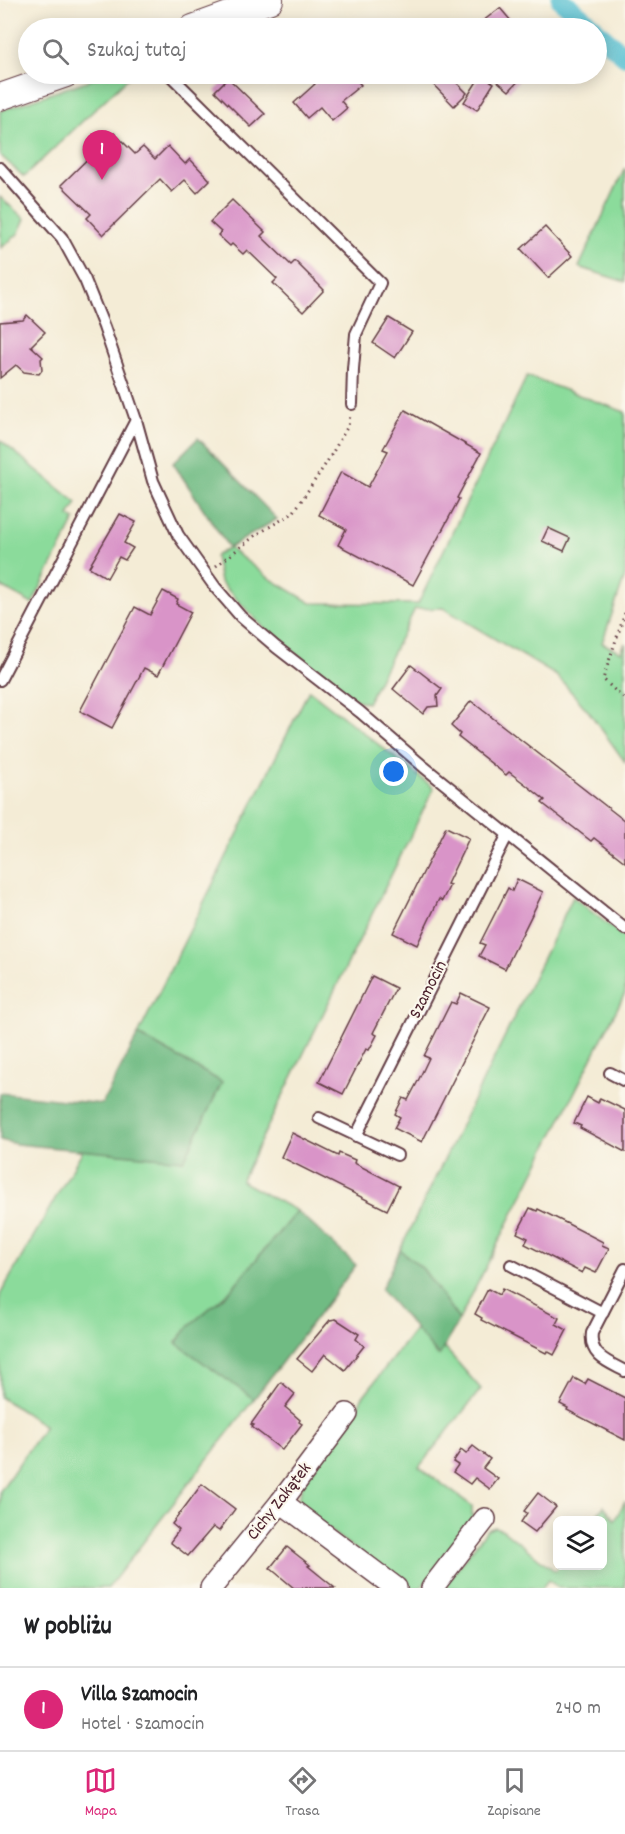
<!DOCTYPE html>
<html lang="pl">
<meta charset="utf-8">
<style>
:root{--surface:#fff;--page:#f6f6f6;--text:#202124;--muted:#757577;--line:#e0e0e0;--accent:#db2777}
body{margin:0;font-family:Dekko,sans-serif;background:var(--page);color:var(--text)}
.controls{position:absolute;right:18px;bottom:18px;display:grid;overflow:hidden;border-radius:9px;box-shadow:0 3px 15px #0003}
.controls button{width:54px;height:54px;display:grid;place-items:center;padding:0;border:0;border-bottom:2px solid var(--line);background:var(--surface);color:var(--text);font:30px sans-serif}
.you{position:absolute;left:394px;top:772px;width:21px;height:21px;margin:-15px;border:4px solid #fff;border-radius:50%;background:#1a73e8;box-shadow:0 0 0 9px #1a73e833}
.badge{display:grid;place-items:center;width:39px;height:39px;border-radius:50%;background:var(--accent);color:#fff;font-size:20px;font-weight:700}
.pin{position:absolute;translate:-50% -50px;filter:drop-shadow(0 2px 3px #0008)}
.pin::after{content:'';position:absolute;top:32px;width:21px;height:18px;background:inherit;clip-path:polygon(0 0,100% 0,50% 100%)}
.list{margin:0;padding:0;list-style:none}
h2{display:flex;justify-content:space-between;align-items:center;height:78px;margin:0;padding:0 24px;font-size:26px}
h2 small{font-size:20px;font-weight:400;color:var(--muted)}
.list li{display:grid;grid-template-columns:39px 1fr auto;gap:18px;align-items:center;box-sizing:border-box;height:84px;padding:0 24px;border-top:2px solid var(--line)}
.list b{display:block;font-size:22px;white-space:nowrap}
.list p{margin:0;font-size:20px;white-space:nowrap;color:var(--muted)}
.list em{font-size:20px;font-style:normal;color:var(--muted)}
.icon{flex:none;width:33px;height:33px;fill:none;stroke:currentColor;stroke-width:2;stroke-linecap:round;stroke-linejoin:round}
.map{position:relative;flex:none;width:625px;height:1588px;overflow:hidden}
.search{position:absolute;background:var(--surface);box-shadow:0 3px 15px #0003;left:18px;right:18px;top:18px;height:66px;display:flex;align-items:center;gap:15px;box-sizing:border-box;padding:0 21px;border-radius:33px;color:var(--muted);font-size:22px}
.sheet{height:162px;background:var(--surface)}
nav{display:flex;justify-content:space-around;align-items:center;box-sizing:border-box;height:84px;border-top:2px solid var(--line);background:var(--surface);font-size:16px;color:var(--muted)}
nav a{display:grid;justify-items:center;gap:3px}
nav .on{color:var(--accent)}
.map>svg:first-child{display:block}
.green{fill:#8bdb9b;stroke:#6a7d63;stroke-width:1.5}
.forest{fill:#70bb83;stroke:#5d6d57;stroke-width:1.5}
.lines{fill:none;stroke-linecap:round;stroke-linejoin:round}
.canal{stroke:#55bfd1;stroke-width:20}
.building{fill:#d994c8}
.service-casing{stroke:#643e45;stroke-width:14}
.minor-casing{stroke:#643e45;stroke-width:24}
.tertiary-casing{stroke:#643e45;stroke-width:28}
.path{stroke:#643e45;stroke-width:3;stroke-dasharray:1.5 4.5;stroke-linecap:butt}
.service{stroke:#fff;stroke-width:10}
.minor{stroke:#fff;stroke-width:21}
.tertiary{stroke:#fff;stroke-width:26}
.labels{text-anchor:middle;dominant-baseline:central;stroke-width:4.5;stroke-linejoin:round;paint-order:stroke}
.street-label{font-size:18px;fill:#4a1f2b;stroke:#fbf7ec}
</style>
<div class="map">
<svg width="625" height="1588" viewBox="0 0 625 1588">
<rect width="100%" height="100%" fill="#fbf7ec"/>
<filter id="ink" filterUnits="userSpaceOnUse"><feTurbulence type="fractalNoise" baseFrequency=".0167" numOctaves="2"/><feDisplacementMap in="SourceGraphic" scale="12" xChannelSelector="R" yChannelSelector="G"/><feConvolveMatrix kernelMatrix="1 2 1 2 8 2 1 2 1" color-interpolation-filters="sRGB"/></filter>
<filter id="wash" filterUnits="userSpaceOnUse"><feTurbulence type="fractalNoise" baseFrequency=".008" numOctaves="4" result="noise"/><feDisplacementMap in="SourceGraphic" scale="24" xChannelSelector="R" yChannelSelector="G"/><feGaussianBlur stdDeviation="1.35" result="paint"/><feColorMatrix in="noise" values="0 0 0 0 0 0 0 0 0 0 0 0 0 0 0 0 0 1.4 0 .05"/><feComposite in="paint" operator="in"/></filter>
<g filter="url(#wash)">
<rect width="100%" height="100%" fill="#f4ecd6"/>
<g class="green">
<polygon points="553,0 570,0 625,48 625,63 597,38 596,28 586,28"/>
<polygon points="107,74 132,74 24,177 0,155 0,111"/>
<polygon points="625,168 625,282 579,267"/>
<polygon points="0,197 25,219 18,234 1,248"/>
<polygon points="527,376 625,412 625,576 602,643 621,652 625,643 625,762 589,712 557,676 443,608 415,609 367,703 353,699 268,632 220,582 215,556 229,548 269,578 311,603 418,604"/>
<polygon points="0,440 77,503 69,516 75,520 32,604 0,586"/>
<polygon points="309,690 434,788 241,1181 297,1211 229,1292 190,1325 176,1342 254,1399 108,1588 0,1588 0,1491 45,1426 0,1397 0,1295 83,1150 184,1160 222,1082 138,1035"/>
<polygon points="573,897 625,938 625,993 459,1320 423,1269 400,1250"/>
<polygon points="416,1328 438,1356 444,1347 481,1389 419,1467 472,1506 472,1515 475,1519 430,1579 420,1588 408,1588 307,1514 299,1500 302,1484 355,1413 362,1398"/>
<polygon points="625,1501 625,1588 559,1588 548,1580 542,1588 442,1588 487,1530 495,1527 503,1530 555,1571 559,1566 602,1566 602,1520 593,1520 604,1506 615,1520"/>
</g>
<g class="forest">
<polygon points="198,438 277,519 229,548 173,463"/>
<polygon points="138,1035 222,1082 184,1160 16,1144 0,1140 0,1093 102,1104"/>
<polygon points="297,1211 356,1265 254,1399 176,1343 190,1325 229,1292"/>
<polygon points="400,1250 423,1269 459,1320 439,1356 381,1290"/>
</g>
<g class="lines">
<g class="canal">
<polyline points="561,0 594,28"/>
<polyline points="596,31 625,56"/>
</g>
</g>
<g id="blocks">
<g class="building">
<polygon points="500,8 517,28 474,28"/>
<polygon points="306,74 351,74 361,85 341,101 347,108 332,121 320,107 307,118 294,103 315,84"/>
<polygon points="423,74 448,74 467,93 454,106"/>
<polygon points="489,74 525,74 509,91"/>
<polygon points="481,75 494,83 477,110 464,102"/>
<polygon points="228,78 265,114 251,127 215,91"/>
<polygon points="114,133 135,154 143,147 155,159 168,146 185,164 190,159 210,180 197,193 185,180 172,192 160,179 103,235 87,218 91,214 61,185"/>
<polygon points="232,200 265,232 261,236 291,265 295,261 324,290 303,312 273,283 277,279 247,250 243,254 232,244 230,246 218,235 221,232 210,222"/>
<polygon points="545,227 572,256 548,278 521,249"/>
<polygon points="27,315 45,332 31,346 43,357 41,359 42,370 39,374 24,372 16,365 0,378 0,322 23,320"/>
<polygon points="389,318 412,332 395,358 373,343"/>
<polygon points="405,410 481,453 457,498 459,499 413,585 338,545 346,529 319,515 341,472 368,487 388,451 383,449"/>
<polygon points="120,514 136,522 124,543 133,548 125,560 119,557 107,578 89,567"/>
<polygon points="548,528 570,538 564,551 542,541"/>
<polygon points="163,591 178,599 176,604 191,612 158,675 144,668 112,728 80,711 135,607 150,615"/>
<polygon points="411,665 442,689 437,696 438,706 428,707 423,714 393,689"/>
<polygon points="471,701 625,821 625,862 594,838 591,841 542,803 545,800 525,784 509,772 506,775 458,737 460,734 451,726"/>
<polygon points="446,827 469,838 447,884 450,885 442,901 439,899 417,945 393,933"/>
<polygon points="517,879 543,892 505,969 479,956 485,945 480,943 508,888 512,891"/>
<polygon points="372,976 396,988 373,1033 377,1035 369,1050 366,1049 343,1094 319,1082"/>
<polygon points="461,993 490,1007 422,1142 394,1128 400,1117 395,1114 403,1098 408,1100 418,1081 429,1058 424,1056 451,1002 456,1004"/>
<polygon points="587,1097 598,1103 600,1098 625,1110 625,1152 580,1128 581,1126 574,1123"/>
<polygon points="292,1133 338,1156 339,1153 355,1160 354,1163 399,1186 387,1210 281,1157"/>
<polygon points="530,1208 537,1211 538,1209 566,1223 603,1242 602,1245 609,1248 596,1273 585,1268 582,1273 525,1244 528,1238 517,1233"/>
<polygon points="488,1289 499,1295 502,1289 559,1318 556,1324 567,1330 554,1355 547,1351 546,1353 481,1320 482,1318 475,1314"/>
<polygon points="336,1319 359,1334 356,1339 364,1346 345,1370 325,1354 312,1371 297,1359 330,1320"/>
<polygon points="574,1378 585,1384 588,1379 625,1398 625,1440 567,1410 568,1408 560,1404"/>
<polygon points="281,1382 295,1394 285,1407 300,1420 299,1422 302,1424 282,1450 252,1427 254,1425 251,1424"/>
<polygon points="473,1446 490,1459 483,1468 498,1479 490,1489 475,1478 470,1484 453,1472 458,1465 453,1462 461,1450 466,1454"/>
<polygon points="202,1484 235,1509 219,1531 213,1527 188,1556 170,1542 179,1530 172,1524"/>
<polygon points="538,1493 556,1507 535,1532 521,1522 527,1513 524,1511"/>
<polygon points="287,1547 310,1565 308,1566 335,1588 294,1588 270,1568"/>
</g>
</g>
</g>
<g filter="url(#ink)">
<use href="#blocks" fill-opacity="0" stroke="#643e45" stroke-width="1.5"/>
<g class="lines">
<g class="service-casing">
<g id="service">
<polyline points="169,74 380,283 356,334 353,369 352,404"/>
<polyline points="0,168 62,238 85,280 104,327 136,420 153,481 178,535 215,587 241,617 276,647 360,712 424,767 625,929"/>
<polyline points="0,680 136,420"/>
<polyline points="610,1073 625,1081"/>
<polyline points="319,1118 397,1155"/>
<polyline points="356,1136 508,834"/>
<polyline points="511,1265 603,1313"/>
<path d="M625,1269l-33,64c-3,23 16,29 33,38"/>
</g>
</g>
<g class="minor-casing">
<g id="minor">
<polyline points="281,1502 396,1588"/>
<polyline points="211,1588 281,1502 347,1414"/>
<polyline points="432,1588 485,1519"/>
</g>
</g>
<g class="tertiary-casing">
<g id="tertiary">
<polyline points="193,28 270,0"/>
<polyline points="0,97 66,74"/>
</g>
</g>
<g class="path">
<polyline points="216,566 256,535 293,513 327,462 348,426 350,416"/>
<polyline points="625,613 603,679 625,700"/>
</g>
<use href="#service" class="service"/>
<use href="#minor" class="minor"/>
<use href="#tertiary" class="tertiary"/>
</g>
</g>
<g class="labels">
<g class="street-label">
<text transform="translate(429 990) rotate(-63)">Szamocin</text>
<text transform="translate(280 1502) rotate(-52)">Cichy Zakątek</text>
</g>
</g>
</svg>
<div class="controls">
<button><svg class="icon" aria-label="layers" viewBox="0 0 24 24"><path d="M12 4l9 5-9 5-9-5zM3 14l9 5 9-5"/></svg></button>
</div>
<div class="you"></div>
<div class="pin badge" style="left:102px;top:180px">1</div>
<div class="search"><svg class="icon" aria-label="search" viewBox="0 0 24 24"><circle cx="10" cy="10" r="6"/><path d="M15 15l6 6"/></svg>Szukaj tutaj</div>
</div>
<section class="sheet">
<h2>W pobliżu<small></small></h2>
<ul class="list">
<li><span class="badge">1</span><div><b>Villa Szamocin</b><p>Hotel · Szamocin</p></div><em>240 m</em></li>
</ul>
</section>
<nav>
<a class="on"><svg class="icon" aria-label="map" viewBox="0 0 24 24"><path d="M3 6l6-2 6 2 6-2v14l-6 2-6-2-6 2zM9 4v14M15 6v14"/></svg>Mapa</a>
<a><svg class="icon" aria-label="directions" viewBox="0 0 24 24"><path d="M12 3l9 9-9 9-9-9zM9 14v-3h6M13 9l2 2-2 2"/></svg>Trasa</a>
<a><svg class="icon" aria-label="saved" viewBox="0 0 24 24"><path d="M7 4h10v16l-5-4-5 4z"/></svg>Zapisane</a>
</nav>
